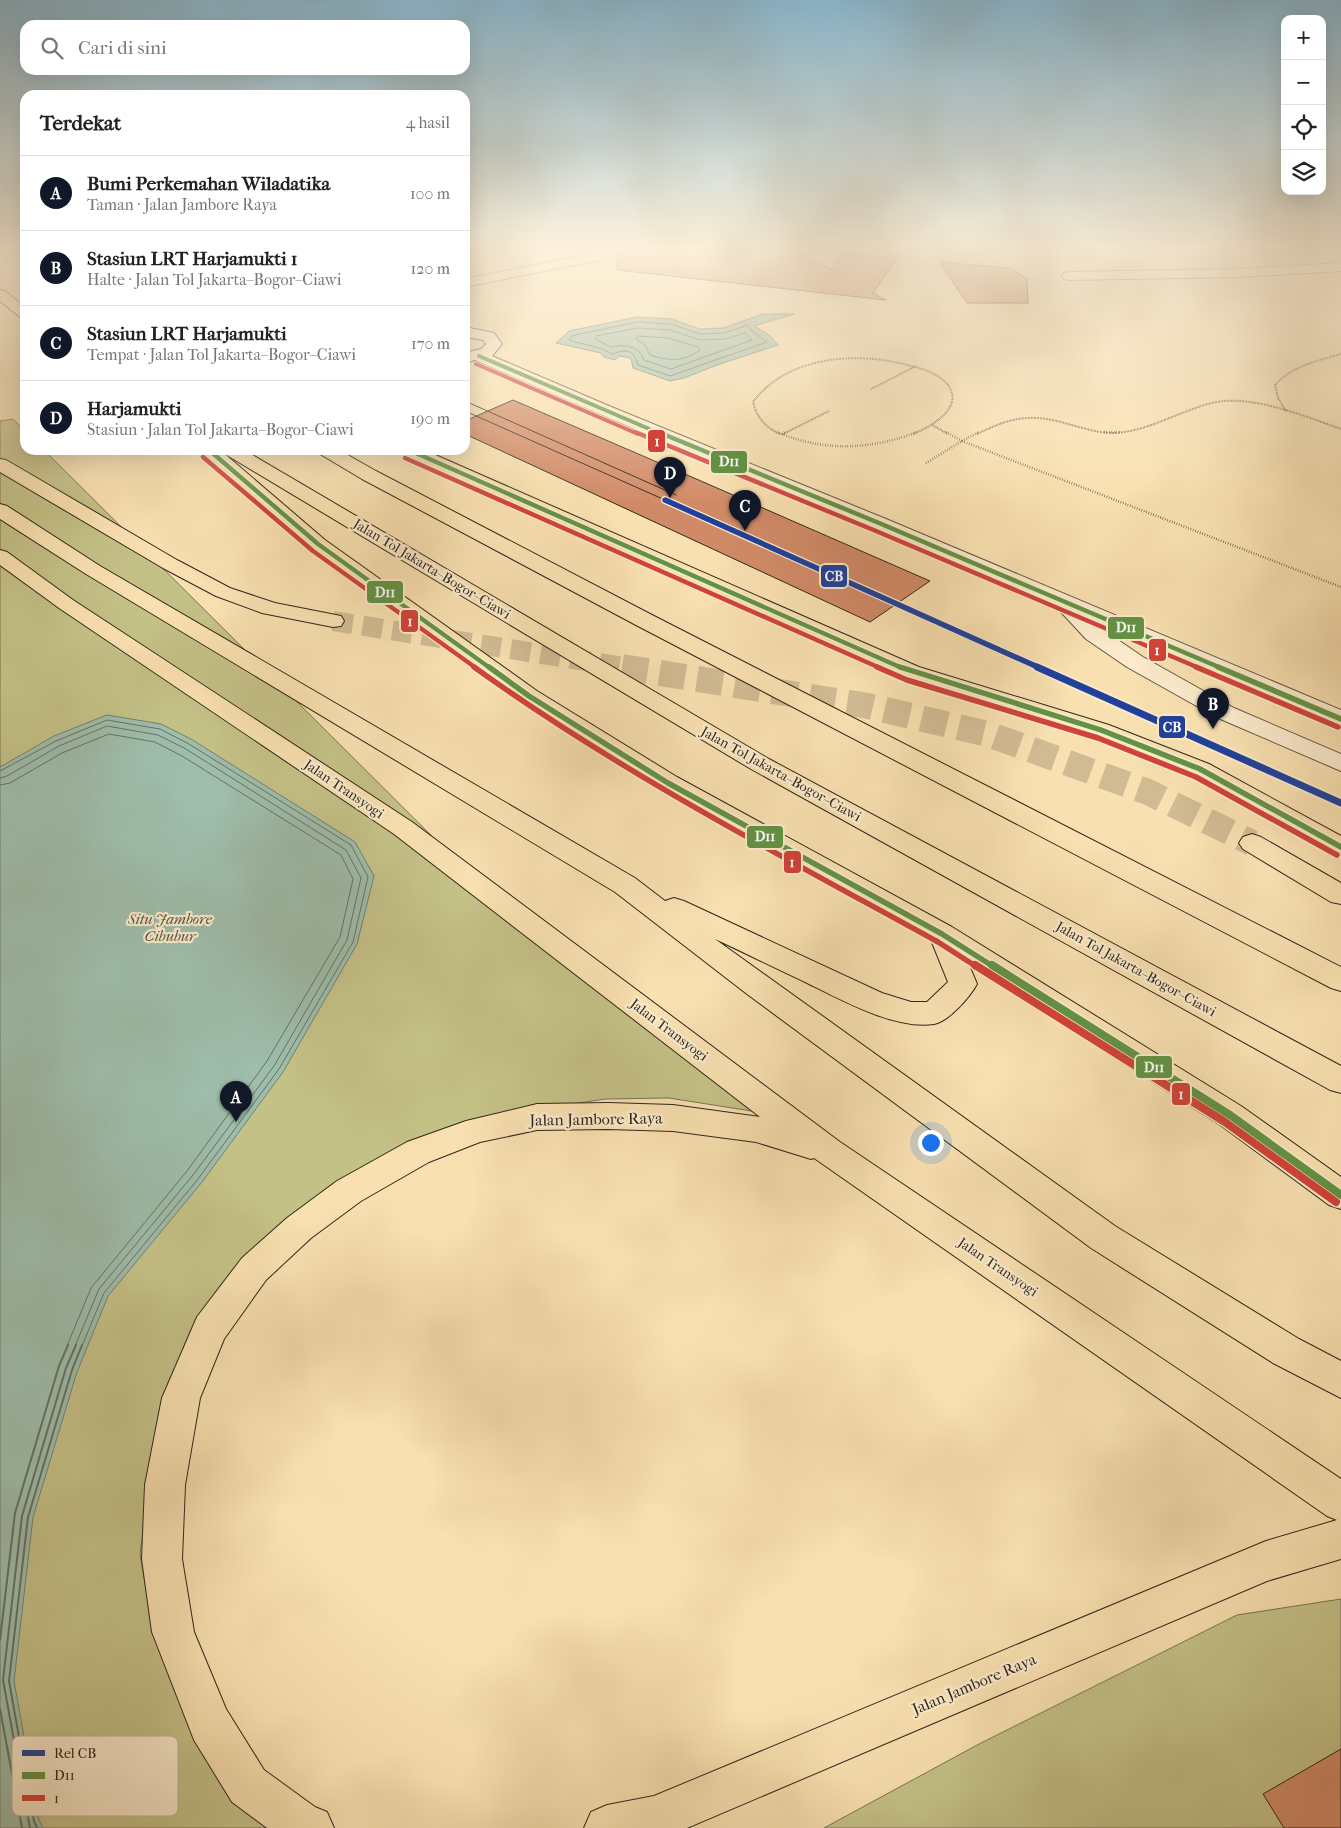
<!DOCTYPE html>
<html lang="id">
<meta charset="utf-8">
<style>
:root{--surface:#fff;--page:#f2f2f2;--text:#222;--muted:#767676;--line:#e0e0e0;--accent:#111827}
body{margin:0;font-family:"IM FELL French Canon",serif;background:var(--page);color:var(--text)}
.controls{position:absolute;right:15px;top:15px;display:grid;overflow:hidden;border-radius:10px;box-shadow:0 5px 20px #0002}
.controls button{width:45px;height:45px;display:grid;place-items:center;padding:0;border:0;border-bottom:1px solid var(--line);background:var(--surface);color:var(--text);font:25px sans-serif}
.you{position:absolute;left:930px;top:1142px;width:18px;height:18px;margin:-12px;border:4px solid #fff;border-radius:50%;background:#1a73e8;box-shadow:0 0 0 8px #1a73e833}
.badge{display:grid;place-items:center;width:32px;height:32px;border-radius:50%;background:var(--accent);color:#fff;font-size:16px;font-weight:700}
.pin{position:absolute;translate:-50% -41px;filter:drop-shadow(0 1px 2px #0008)}
.pin::after{content:'';position:absolute;top:26px;width:18px;height:15px;background:inherit;clip-path:polygon(0 0,100% 0,50% 100%)}
.list{margin:0;padding:0;list-style:none}
h2{display:flex;justify-content:space-between;align-items:center;height:65px;margin:0;padding:0 20px;font-size:21px}
h2 small{font-size:16px;font-weight:400;color:var(--muted)}
.list li{display:grid;grid-template-columns:32px 1fr auto;gap:15px;align-items:center;box-sizing:border-box;height:75px;padding:0 20px;border-top:1px solid var(--line)}
.list b{display:block;font-size:19px;white-space:nowrap}
.list p{margin:0;font-size:16px;white-space:nowrap;color:var(--muted)}
.list em{font-size:16px;font-style:normal;color:var(--muted)}
.icon{flex:none;width:28px;height:28px;fill:none;stroke:currentColor;stroke-width:2;stroke-linecap:round;stroke-linejoin:round}
.map{position:relative;flex:none;width:1341px;height:1828px;overflow:hidden}
.search{position:absolute;background:var(--surface);box-shadow:0 5px 20px #0002;left:20px;top:20px;width:450px;height:55px;display:flex;align-items:center;gap:12px;box-sizing:border-box;padding:0 18px;border-radius:15px;color:var(--muted);font-size:19px}
.panel{position:absolute;background:var(--surface);box-shadow:0 5px 20px #0002;left:20px;top:90px;width:450px;height:365px;border-radius:15px}
.map>svg:first-child{display:block}
.green{fill:#c4c187;stroke:#7a7452}
.water{fill:#9ebdab;stroke:#728172}
.lines{fill:none;stroke-linecap:round;stroke-linejoin:round}
.shore-far1{stroke:#667264;stroke-width:1}
.shore{stroke:#667264;stroke-width:2}
.building{fill:#d18a67;stroke:#2f261d}
.highway-tunnel-far1{stroke:#d1bb93;stroke-width:20;stroke-dasharray:20 10;stroke-linecap:butt}
.highway-tunnel{stroke:#d1bb93;stroke-width:26;stroke-dasharray:26 12;stroke-linecap:butt}
.minor-casing{stroke:#625442;stroke-width:2}
.highway-casing{stroke:#2f261d;stroke-width:2}
.path-far1{stroke:#2f261d;stroke-width:2;stroke-dasharray:0.5 1;stroke-linecap:butt}
.path{stroke:#2f261d;stroke-width:2.5;stroke-dasharray:0.5 2;stroke-linecap:butt}
.minor{fill:#fbebcc;fill-rule:evenodd}
.highway{fill:#f9e0b0;fill-rule:evenodd}
.tram{stroke:#2f261d;stroke-width:1}
.bus-1-far3-casing{stroke:#fbebcc;stroke-width:5.5}
.bus-1-far2-casing{stroke:#fbebcc;stroke-width:7}
.bus-1-far1-casing{stroke:#fbebcc;stroke-width:9}
.bus-1-casing{stroke:#fbebcc;stroke-width:11}
.bus-2-far3-casing{stroke:#fbebcc;stroke-width:5.5}
.bus-2-far2-casing{stroke:#fbebcc;stroke-width:7}
.bus-2-far1-casing{stroke:#fbebcc;stroke-width:9}
.bus-2-casing{stroke:#fbebcc;stroke-width:11}
.bus-1-far3{stroke:#629344;stroke-width:4}
.bus-1-far2{stroke:#629344;stroke-width:4.5}
.bus-1-far1{stroke:#629344;stroke-width:5.5}
.bus-1{stroke:#629344;stroke-width:8}
.bus-2-far3{stroke:#d14338;stroke-width:4}
.bus-2-far2{stroke:#d14338;stroke-width:4.5}
.bus-2-far1{stroke:#d14338;stroke-width:5.5}
.bus-2{stroke:#d14338;stroke-width:8}
.rail-1-far1-casing{stroke:#fbebcc;stroke-width:8}
.rail-1-casing{stroke:#fbebcc;stroke-width:11}
.rail-1-far1{stroke:#20409a;stroke-width:5.5}
.rail-1{stroke:#20409a;stroke-width:7}
.labels{text-anchor:middle;dominant-baseline:central;stroke-width:4.5;stroke-linejoin:round;paint-order:stroke}
.street-label{font-size:14px;fill:#2f261d;stroke:#fbebcc}
.water-label{font-size:15px;font-style:italic;fill:#505348;stroke:#fbebcc}
.near-street-label{font-size:16px;fill:#2f261d;stroke:#fbebcc}
.key{fill:#fbebcc;stroke:#beb098;stroke-width:1}
.key-label{font-size:14px;fill:#2f261d}
.line-badge{stroke:#fbebcc;stroke-width:2}
.badge-label{font-size:14px;text-anchor:middle;font-weight:bold;fill:#fff}
</style>
<div class="map">
<svg width="1341" height="1828" viewBox="0 0 1341 1828">
<rect width="100%" height="100%" fill="#f9e0b0"/>
<filter id="stains"><feTurbulence type="fractalNoise" baseFrequency=".004" numOctaves="4"/><feColorMatrix values="0 0 0 0 .2 0 0 0 0 .09 0 0 0 0 .02 0 0 0 .5 -.17"/></filter>
<radialGradient id="worn" r=".72"><stop offset=".6" stop-color="#630" stop-opacity="0"/><stop offset="1" stop-color="#630" stop-opacity=".3"/></radialGradient>
<g class="green">
<polygon points="13,419 25,431 25,450 44,450 488,892 783,1116 669,1098 605,1099 495,1116 270,1237 151,1475 140,1554 154,1636 274,1828 0,1828 0,421"/>
<polygon points="1341,1599 1341,1828 824,1828 979,1744 1237,1615"/>
</g>
<g class="water">
<polygon points="763,314 794,314 754,326 769,335 778,345 717,365 684,378 670,381 633,368 631,358 619,356 615,360 604,357 601,353 556,343 569,331 637,317 672,319 700,329 723,328"/>
<polygon points="107,715 161,724 191,739 355,842 374,876 357,944 283,1072 202,1182 108,1296 77,1372 33,1517 14,1681 39,1820 43,1828 0,1828 0,767 54,736"/>
</g>
<g class="lines">
<g class="shore-far1">
<path d="M638,322l33,2 29,10 24,-1 24,-8 4,6 15,11 -97,34 -32,-11c-4,-16 -12,-16 -26,-11 -13,-8 -28,-9 -43,-14l3,-4z"/>
<path d="M638,328l32,2 30,10 25,-1 20,-6 7,7 -81,29 -27,-9c-5,-14 -19,-16 -33,-13l-16,-8 2,-3z"/>
<path d="M639,336l29,2 30,9 2,3c-16,12 -32,11 -50,5l-5,-10 -9,-6z"/>
<polyline points="0,771 56,741 107,720 160,729 189,744 351,845 368,877 353,942 279,1069 198,1179 104,1293 82,1346"/>
<polyline points="0,778 7,776 59,746 107,726 158,735 186,749 346,850 361,878 347,940 274,1066 193,1175 99,1289 75,1346"/>
<polyline points="0,785 10,783 62,753 109,734 155,742 182,756 341,855 353,879 340,937 267,1061 187,1171 91,1288 67,1346"/>
</g>
<g class="shore">
<polyline points="0,1640 15,1513 59,1366 68,1345"/>
<polyline points="0,1709 22,1828"/>
<polyline points="30,1828 3,1680 22,1516 66,1368 76,1345"/>
<polyline points="37,1828 34,1821 9,1681 28,1517 72,1370 82,1345"/>
</g>
</g>
<g class="building">
<polygon points="618,249 793,249 832,270 841,253 897,258 873,293 886,300 617,270"/>
<polygon points="939,262 1010,268 1027,279 1028,303 967,303"/>
<polygon points="513,400 701,481 930,581 870,622 465,434 465,421"/>
<polygon points="1341,1749 1341,1828 1284,1828 1263,1794"/>
</g>
<g class="lines">
<polyline class="highway-tunnel-far1" points="333,621 630,668"/>
<polyline class="highway-tunnel" points="622,667 868,706 988,734 1148,792 1252,843"/>
<g class="minor-casing">
<g id="minor">
<polygon points="592,249 606,249 609,252 599,260 594,261 465,287 465,279 590,254 594,251"/>
<polygon points="1341,263 1341,271 1238,277 1069,280 1064,279 1062,276 1064,273 1069,272 1238,269"/>
<path d="M465,327l29,6 8,11 -10,12 117,50 277,113 455,191v16l-247,-104 8,7 41,28 91,51 107,46v17l-123,-53 -91,-51 -41,-28 -26,-28 2,-3c-195,-83 -392,-162 -587,-248l-10,3v-10l16,-4 5,-5 -3,-4 -18,-3z"/>
</g>
</g>
<g class="highway-casing">
<g id="highway">
<polygon points="15,249 25,249 25,255 20,254"/>
<polygon points="0,290 5,291 25,307 25,319 20,317 0,301"/>
<path d="M200,450h20l105,90 212,151 140,86 275,150 289,179 100,71v32l-12,-4 -110,-81 -250,-159 8,19c-7,13 -29,38 -43,40 -40,6 -94,-25 -129,-42 -30,-14 -60,-29 -90,-43l400,287 184,113 42,22v37l-68,-35 -182,-115 -344,-254 -132,-102 -529,-318 -86,-55v-15l7,2 93,60 535,312 30,23 9,-3 10,3 198,92 29,9h16l21,-20 -17,-42 -272,-151 -138,-88 -210,-153z"/>
<polygon points="222,450 244,450 769,759 1341,1066 1341,1093 1330,1090 751,769 225,454"/>
<polygon points="317,450 339,450 376,471 652,615 1341,967 1341,991 1331,988 636,625 362,479 320,454"/>
<polygon points="400,450 424,450 919,667 1109,725 1209,764 1341,836 1341,856 1332,853 1191,774 1093,735 903,677 403,454"/>
<polygon points="0,459 6,460 177,560 230,588 275,603 341,616 344,621 341,626 333,627 262,613 216,596 163,568 0,472"/>
<polygon points="0,550 7,552 73,600 412,822 840,1142 1341,1479 1341,1559 1267,1581 687,1828 584,1828 591,1812 607,1805 654,1796 1266,1541 1337,1520 1327,1516 814,1158 811,1159 756,1142 673,1131 608,1129 537,1130 480,1142 429,1162 361,1201 311,1238 266,1280 224,1339 200,1398 185,1485 182,1559 194,1632 226,1709 264,1770 315,1807 327,1812 334,1828 267,1828 232,1802 194,1740 152,1632 142,1559 145,1485 162,1398 197,1317 242,1258 287,1218 337,1181 407,1142 466,1121 537,1104 608,1103 673,1105 760,1117 394,834 59,608 0,565"/>
<polygon points="1252,834 1261,837 1341,883 1341,904 1331,902 1243,849 1239,843 1243,837"/>
</g>
</g>
<g class="path-far1">
<polyline points="871,389 916,366"/>
<path d="M1286,411l-8,-13 -3,-13c17,-19 42,-24 66,-31"/>
<polyline points="932,425 948,434"/>
<path d="M780,434c-15,-7 -23,-16 -27,-32 35,-47 106,-51 158,-36 13,3 28,8 37,19 17,23 -18,42 -35,49"/>
<polyline points="783,434 829,411"/>
<path d="M977,434c34,-17 54,-21 91,-10 15,4 30,9 45,9 33,-1 63,-20 95,-29 39,-12 96,12 133,25"/>
</g>
<g class="path">
<path d="M777,432c46,20 94,18 140,0"/>
<polyline points="1104,432 1120,432"/>
<polyline points="782,434 785,432"/>
<polyline points="962,441 1341,587"/>
<polyline points="962,441 979,432"/>
<polyline points="926,463 962,441 946,432"/>
</g>
<use href="#minor" class="minor"/>
<use href="#highway" class="highway"/>
<g class="tram">
<polyline points="465,401 676,495"/>
<polyline points="465,411 665,500"/>
</g>
<g class="bus-1-far3-casing">
<polyline id="bus-1-far3" points="479,356 661,434"/>
</g>
<g class="bus-1-far2-casing">
<g id="bus-1-far2">
<polyline points="658,432 879,523 1221,668"/>
<polyline points="209,450 318,544 490,668"/>
<polyline points="409,450 902,668"/>
</g>
</g>
<g class="bus-1-far1-casing">
<g id="bus-1-far1">
<polyline points="489,667 529,696 668,783 942,934 994,967"/>
<polyline points="900,667 1101,730 1200,769 1341,847"/>
<polyline points="1218,667 1341,719"/>
</g>
</g>
<g class="bus-1-casing">
<polyline id="bus-1" points="992,965 1230,1115 1341,1195"/>
</g>
<g class="bus-2-far3-casing">
<polyline id="bus-2-far3" points="476,364 638,434"/>
</g>
<g class="bus-2-far2-casing">
<g id="bus-2-far2">
<polyline points="635,432 876,531 1199,668"/>
<polyline points="203,457 313,551 476,668"/>
<polyline points="405,458 880,668"/>
</g>
</g>
<g class="bus-2-far1-casing">
<g id="bus-2-far1">
<path d="M474,667c146,105 306,188 464,275l39,25"/>
<polyline points="877,667 907,680 1098,738 1196,777 1337,855"/>
<polyline points="1196,667 1338,727"/>
</g>
</g>
<g class="bus-2-casing">
<polyline id="bus-2" points="975,965 1225,1122 1336,1202"/>
</g>
<use href="#bus-1-far3" class="bus-1-far3"/>
<use href="#bus-1-far2" class="bus-1-far2"/>
<use href="#bus-1-far1" class="bus-1-far1"/>
<use href="#bus-1" class="bus-1"/>
<use href="#bus-2-far3" class="bus-2-far3"/>
<use href="#bus-2-far2" class="bus-2-far2"/>
<use href="#bus-2-far1" class="bus-2-far1"/>
<use href="#bus-2" class="bus-2"/>
<g class="rail-1-far1-casing">
<polyline id="rail-1-far1" points="665,500 1040,668"/>
</g>
<g class="rail-1-casing">
<polyline id="rail-1" points="1037,667 1341,803"/>
</g>
<use href="#rail-1-far1" class="rail-1-far1"/>
<use href="#rail-1" class="rail-1"/>
</g>
<linearGradient id="sky" x2="0" y2="1"><stop stop-color="#8ab8d0"/><stop offset="0.49" stop-color="#fcf1db"/><stop offset="1" stop-color="#fcf1db" stop-opacity="0"/></linearGradient>
<rect width="1341" height="505" fill="url(#sky)"/>
<g class="labels">
<g class="street-label">
<text transform="translate(432 569) rotate(31)">Jalan Tol Jakarta–Bogor–Ciawi</text>
<text transform="translate(781 774) rotate(29)">Jalan Tol Jakarta–Bogor–Ciawi</text>
<text transform="translate(344 789) rotate(34)">Jalan Transyogi</text>
<text transform="translate(1136 969) rotate(29)">Jalan Tol Jakarta–Bogor–Ciawi</text>
<text transform="translate(669 1030) rotate(37)">Jalan Transyogi</text>
<text transform="translate(998 1267) rotate(34)">Jalan Transyogi</text>
</g>
<g class="water-label">
<text x="170" y="919">Situ Jambore<tspan x="170" dy="17">Cibubur</tspan></text>
</g>
<g class="near-street-label">
<text transform="translate(596 1119) rotate(-1)">Jalan Jambore Raya</text>
<text transform="translate(974 1684) rotate(-23)">Jalan Jambore Raya</text>
</g>
</g>
<rect x="12" y="1736" width="166" height="80" rx="8" class="key"/>
<rect x="22" y="1750" width="23" height="6" fill="#20409a"/>
<rect x="22" y="1772" width="23" height="7" fill="#629344"/>
<rect x="22" y="1795" width="23" height="6" fill="#d14338"/>
<g class="key-label">
<text x="54" y="1758">Rel CB</text>
<text x="54" y="1780">D11</text>
<text x="54" y="1803">1</text>
</g>
<g class="line-badge">
<rect x="647" y="429" width="19" height="24" rx="5" fill="#d14338"/>
<rect x="710" y="450" width="38" height="24" rx="5" fill="#629344"/>
<rect x="820" y="564" width="28" height="24" rx="5" fill="#20409a"/>
<rect x="366" y="580" width="38" height="24" rx="5" fill="#629344"/>
<rect x="400" y="609" width="19" height="24" rx="5" fill="#d14338"/>
<rect x="1107" y="616" width="38" height="24" rx="5" fill="#629344"/>
<rect x="1148" y="638" width="19" height="24" rx="5" fill="#d14338"/>
<rect x="1158" y="715" width="28" height="24" rx="5" fill="#20409a"/>
<rect x="746" y="825" width="38" height="24" rx="5" fill="#629344"/>
<rect x="783" y="850" width="19" height="24" rx="5" fill="#d14338"/>
<rect x="1135" y="1055" width="38" height="24" rx="5" fill="#629344"/>
<rect x="1171" y="1082" width="20" height="24" rx="5" fill="#d14338"/>
</g>
<g class="badge-label">
<text x="657" y="446">1</text>
<text x="729" y="466">D11</text>
<text x="834" y="581">CB</text>
<text x="385" y="597">D11</text>
<text x="410" y="626">1</text>
<text x="1126" y="632">D11</text>
<text x="1157" y="655">1</text>
<text x="1172" y="732">CB</text>
<text x="765" y="841">D11</text>
<text x="792" y="867">1</text>
<text x="1154" y="1072">D11</text>
<text x="1181" y="1099">1</text>
</g>
<rect width="100%" height="100%" filter="url(#stains)"/>
<rect width="100%" height="100%" fill="url(#worn)"/>
</svg>
<div class="controls">
<button>+</button>
<button>−</button>
<button><svg class="icon" aria-label="locate" viewBox="0 0 24 24"><circle cx="12" cy="12" r="6"/><path d="M12 2v4M12 18v4M2 12h4M18 12h4"/></svg></button>
<button><svg class="icon" aria-label="layers" viewBox="0 0 24 24"><path d="M12 4l9 5-9 5-9-5zM3 14l9 5 9-5"/></svg></button>
</div>
<div class="you"></div>
<div class="pin badge" style="left:236px;top:1122px">A</div>
<div class="pin badge" style="left:1213px;top:729px">B</div>
<div class="pin badge" style="left:745px;top:531px">C</div>
<div class="pin badge" style="left:670px;top:498px">D</div>
<div class="search"><svg class="icon" aria-label="search" viewBox="0 0 24 24"><circle cx="10" cy="10" r="6"/><path d="M15 15l6 6"/></svg>Cari di sini</div>
<section class="panel">
<h2>Terdekat<small>4 hasil</small></h2>
<ul class="list">
<li><span class="badge">A</span><div><b>Bumi Perkemahan Wiladatika</b><p>Taman · Jalan Jambore Raya</p></div><em>100 m</em></li>
<li><span class="badge">B</span><div><b>Stasiun LRT Harjamukti 1</b><p>Halte · Jalan Tol Jakarta–Bogor–Ciawi</p></div><em>120 m</em></li>
<li><span class="badge">C</span><div><b>Stasiun LRT Harjamukti</b><p>Tempat · Jalan Tol Jakarta–Bogor–Ciawi</p></div><em>170 m</em></li>
<li><span class="badge">D</span><div><b>Harjamukti</b><p>Stasiun · Jalan Tol Jakarta–Bogor–Ciawi</p></div><em>190 m</em></li>
</ul>
</section>
</div>
